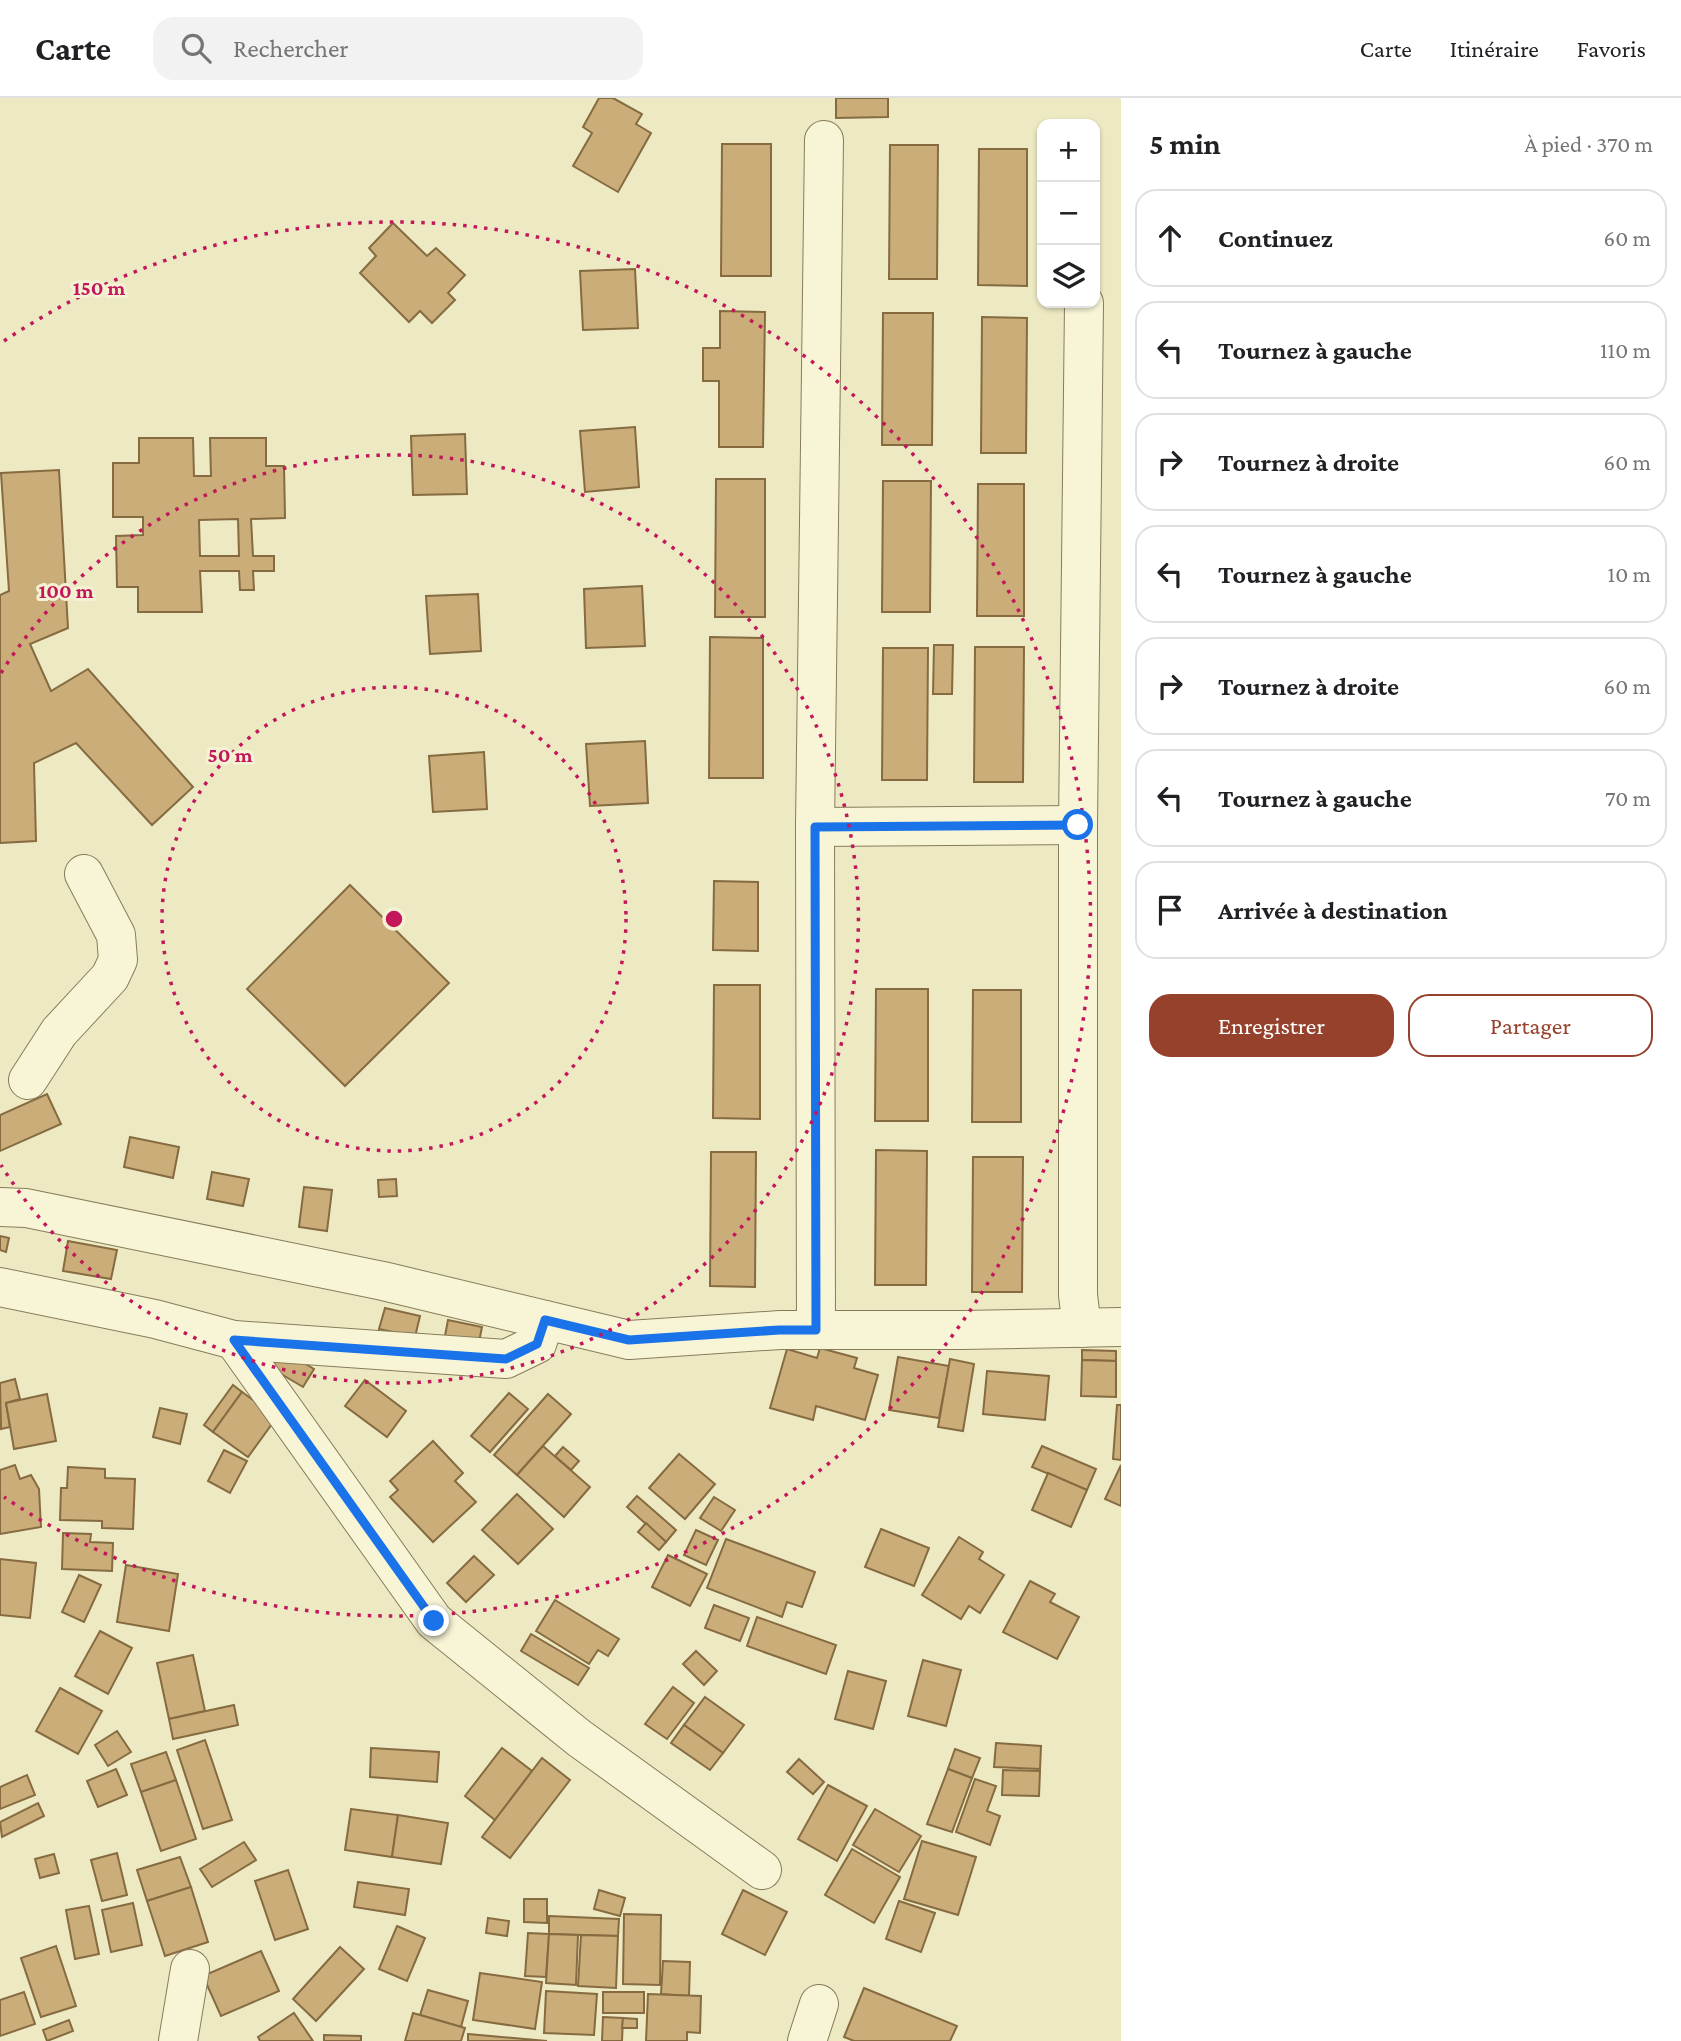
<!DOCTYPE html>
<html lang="fr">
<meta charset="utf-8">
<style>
:root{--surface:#fff;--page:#f2f2f2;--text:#202124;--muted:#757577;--line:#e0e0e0;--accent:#95412b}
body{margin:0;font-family:"Crimson Pro",serif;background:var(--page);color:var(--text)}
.controls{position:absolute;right:21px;top:21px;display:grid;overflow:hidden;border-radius:14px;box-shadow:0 2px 5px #0004}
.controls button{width:63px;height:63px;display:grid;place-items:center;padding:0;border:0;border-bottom:2px solid var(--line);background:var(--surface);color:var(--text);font:35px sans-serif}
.stop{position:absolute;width:21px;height:21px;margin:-16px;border:5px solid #1a73e8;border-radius:50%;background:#fff}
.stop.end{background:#1a73e8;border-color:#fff;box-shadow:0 2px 7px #0008}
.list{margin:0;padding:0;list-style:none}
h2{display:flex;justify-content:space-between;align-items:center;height:91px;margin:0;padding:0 28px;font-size:30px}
h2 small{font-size:23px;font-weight:400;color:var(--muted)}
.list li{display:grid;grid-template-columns:46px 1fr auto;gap:21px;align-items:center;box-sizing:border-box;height:98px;margin:0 14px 14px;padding:0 14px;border:2px solid var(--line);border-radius:21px}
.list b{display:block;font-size:26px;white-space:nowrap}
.list em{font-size:23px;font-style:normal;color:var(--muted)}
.actions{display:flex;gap:14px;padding:21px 28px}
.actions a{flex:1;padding:16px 0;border:2px solid var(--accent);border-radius:21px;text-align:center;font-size:24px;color:var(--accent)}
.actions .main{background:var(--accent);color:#fff}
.icon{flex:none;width:38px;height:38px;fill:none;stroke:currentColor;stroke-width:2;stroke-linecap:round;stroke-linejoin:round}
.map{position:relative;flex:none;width:1121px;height:1943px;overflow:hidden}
header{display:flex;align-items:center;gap:42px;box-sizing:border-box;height:98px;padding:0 35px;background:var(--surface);border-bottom:2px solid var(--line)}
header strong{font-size:33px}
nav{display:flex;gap:38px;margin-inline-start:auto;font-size:24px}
.search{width:490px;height:63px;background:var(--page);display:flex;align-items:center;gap:18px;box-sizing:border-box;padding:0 24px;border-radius:21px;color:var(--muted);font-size:26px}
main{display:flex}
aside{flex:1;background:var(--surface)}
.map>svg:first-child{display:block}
.building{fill:#cbad7a;stroke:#866b41;stroke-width:2;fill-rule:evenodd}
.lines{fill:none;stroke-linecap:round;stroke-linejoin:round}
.minor-casing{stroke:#877c5a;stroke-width:40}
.minor{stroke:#f8f5d7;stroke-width:38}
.route{stroke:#1a73e8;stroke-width:9}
.ring{fill:none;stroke:#c2185b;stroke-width:3.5;stroke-dasharray:3.5 7}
.centre{fill:#c2185b;stroke:#f5f2d3;stroke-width:3.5}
.ring-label{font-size:21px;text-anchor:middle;font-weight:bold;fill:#c2185b;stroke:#f5f2d3;stroke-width:6;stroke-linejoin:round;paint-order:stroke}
</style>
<header>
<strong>Carte</strong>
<div class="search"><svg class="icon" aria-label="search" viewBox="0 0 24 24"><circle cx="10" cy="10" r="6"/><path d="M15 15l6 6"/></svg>Rechercher</div>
<nav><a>Carte</a><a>Itinéraire</a><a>Favoris</a></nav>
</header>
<main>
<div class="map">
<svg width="1121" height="1943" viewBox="0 0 1121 1943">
<rect width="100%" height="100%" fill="#edeac3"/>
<g class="building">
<polygon points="599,0 613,0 642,16 636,26 651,35 618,94 573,68 592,35 583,29"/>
<polygon points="836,0 888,0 888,19 836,20"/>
<polygon points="722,46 771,46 771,178 721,178"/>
<polygon points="890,47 938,47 937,181 889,181"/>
<polygon points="979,51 1027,51 1027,188 978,187"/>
<polygon points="393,125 427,158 436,150 465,177 448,195 455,202 432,225 420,213 409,224 360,175 376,158 369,150"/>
<polygon points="635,171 638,230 583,232 580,173"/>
<polygon points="720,213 765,214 763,349 719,349 719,283 703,283 703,250 720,250"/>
<polygon points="883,215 933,215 932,347 882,347"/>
<polygon points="982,219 1027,220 1026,355 981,355"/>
<polygon points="635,329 639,389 585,394 580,333"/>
<polygon points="465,336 467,396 413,397 411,338"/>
<path d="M139,340h54l1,38h17l-1,-38h56v28h18l1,52 -34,1 2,37h21v15h-21l1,19h-14l-1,-19h-39l2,41h-64v-25h-21l-1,-51 27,-1v-18h-30v-54h26zM238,421l1,37h-39l-1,-36z"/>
<polygon points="59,372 68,530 30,546 51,593 88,571 193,689 152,727 76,645 34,665 36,743 0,745 0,497 9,493 1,375"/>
<polygon points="716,381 765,381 765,519 715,519"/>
<polygon points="883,383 931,383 930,514 882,514"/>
<polygon points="978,386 1024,386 1024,518 977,518"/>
<polygon points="642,488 645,548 586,550 584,491"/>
<polygon points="478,496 481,553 430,556 426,498"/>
<polygon points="710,539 763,540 763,680 709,680"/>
<polygon points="934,547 953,547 952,596 933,596"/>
<polygon points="975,549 1024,549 1023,684 974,684"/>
<polygon points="883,550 928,550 927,682 882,682"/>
<polygon points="645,643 648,705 590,708 586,646"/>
<polygon points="484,654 487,711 433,714 429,658"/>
<polygon points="714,783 758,784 758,853 713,852"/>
<polygon points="350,787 449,885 345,988 247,891"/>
<polygon points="714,887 760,887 760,1021 713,1020"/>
<polygon points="876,891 928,891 928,1023 875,1023"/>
<polygon points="973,892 1021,892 1021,1024 972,1024"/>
<polygon points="47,996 61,1026 0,1053 0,1017"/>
<polygon points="130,1039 179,1049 173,1080 124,1069"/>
<polygon points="876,1052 927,1053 926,1187 875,1187"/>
<polygon points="711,1054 756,1054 755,1189 710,1188"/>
<polygon points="973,1059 1023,1059 1022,1194 972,1194"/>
<polygon points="212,1074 249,1081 243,1108 207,1101"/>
<polygon points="396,1081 397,1098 379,1099 378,1082"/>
<polygon points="304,1089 332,1092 327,1133 299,1129"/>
<polygon points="0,1138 9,1140 6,1154 0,1152"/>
<polygon points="68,1143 117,1152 111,1181 63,1173"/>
<polygon points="385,1210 420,1218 415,1239 379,1231"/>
<polygon points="448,1222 482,1229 478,1249 444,1243"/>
<polygon points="820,1250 857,1260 854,1270 878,1277 865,1322 816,1308 813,1322 770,1310 787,1251 817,1260"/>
<polygon points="282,1252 314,1271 303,1289 271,1270"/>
<polygon points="1082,1252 1116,1253 1116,1263 1082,1262"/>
<polygon points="898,1259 949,1268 939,1320 889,1312"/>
<polygon points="950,1261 974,1266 963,1333 938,1329"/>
<polygon points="1082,1262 1116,1263 1116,1299 1081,1298"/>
<polygon points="987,1273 1049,1278 1045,1322 983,1316"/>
<polygon points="15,1281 20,1301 6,1305 10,1329 1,1331 0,1285"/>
<polygon points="365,1282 406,1313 387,1339 345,1308"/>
<polygon points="233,1287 242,1294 213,1334 204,1327"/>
<polygon points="242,1294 277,1319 248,1359 213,1334"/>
<polygon points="509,1295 528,1311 490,1354 471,1338"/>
<polygon points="47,1296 56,1343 14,1351 6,1305"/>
<polygon points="548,1296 571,1316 517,1377 494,1357"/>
<polygon points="1117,1307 1121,1307 1121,1362 1113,1361"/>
<polygon points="160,1310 187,1316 180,1346 153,1339"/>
<polygon points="433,1343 463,1375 455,1383 476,1404 433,1444 390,1399 398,1392 390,1383"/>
<polygon points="543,1348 590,1389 564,1419 517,1377"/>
<polygon points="1042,1348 1096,1371 1087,1392 1032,1369"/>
<polygon points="563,1349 579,1363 571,1372 555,1358"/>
<polygon points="224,1352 247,1363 230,1395 208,1383"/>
<polygon points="679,1356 715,1386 685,1421 649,1390"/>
<polygon points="15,1367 20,1381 31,1377 39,1391 41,1429 0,1436 0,1372"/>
<polygon points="1121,1367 1121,1408 1105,1401"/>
<polygon points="68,1369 105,1371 105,1380 135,1381 133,1431 102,1430 102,1423 60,1422 61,1390 67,1390"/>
<polygon points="1048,1375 1087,1392 1071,1429 1032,1412"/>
<polygon points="517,1396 553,1431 518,1466 482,1432"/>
<polygon points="637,1398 676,1432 666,1444 627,1409"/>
<polygon points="714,1399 735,1412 721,1433 700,1420"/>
<polygon points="646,1425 666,1444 659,1452 638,1434"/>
<polygon points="881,1431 929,1450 914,1488 865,1469"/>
<polygon points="696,1432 718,1442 706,1467 684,1457"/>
<polygon points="63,1435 91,1436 90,1444 113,1445 112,1473 62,1471"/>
<polygon points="959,1439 983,1454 979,1461 1004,1477 980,1515 969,1508 961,1521 922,1497"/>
<polygon points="726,1441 815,1474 802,1509 787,1504 782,1519 707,1490"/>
<polygon points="668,1457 707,1476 690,1508 652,1489"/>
<polygon points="474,1458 494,1477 466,1504 447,1485"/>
<polygon points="0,1461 36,1465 30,1520 0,1517"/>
<polygon points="126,1467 178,1476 169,1533 117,1524"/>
<polygon points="79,1477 101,1487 84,1524 62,1514"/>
<polygon points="1030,1483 1055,1496 1050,1504 1079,1519 1057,1561 1003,1534"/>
<polygon points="555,1502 619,1541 608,1558 598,1552 589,1566 536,1533"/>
<polygon points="714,1507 749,1520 740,1543 705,1530"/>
<polygon points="757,1519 836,1547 826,1576 747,1548"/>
<polygon points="100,1533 132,1550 108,1596 75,1578"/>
<polygon points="531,1536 589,1570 578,1587 521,1553"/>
<polygon points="696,1553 717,1573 704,1587 683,1566"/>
<polygon points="193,1557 205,1613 169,1621 157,1565"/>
<polygon points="923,1562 961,1572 946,1628 908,1618"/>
<polygon points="848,1573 886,1583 873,1631 835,1621"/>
<polygon points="673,1589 694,1605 667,1641 645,1626"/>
<polygon points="60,1590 102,1613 78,1656 36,1633"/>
<polygon points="705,1599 744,1627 723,1655 684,1627"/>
<polygon points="234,1607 238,1627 173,1641 169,1621"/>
<polygon points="684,1627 723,1655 710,1672 671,1645"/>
<polygon points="117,1633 131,1654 108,1668 95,1647"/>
<polygon points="205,1642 232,1722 203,1731 177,1652"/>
<polygon points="996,1645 1041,1648 1040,1671 994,1669"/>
<polygon points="371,1650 439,1654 437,1684 370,1679"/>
<polygon points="502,1650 532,1673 495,1722 465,1698"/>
<polygon points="955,1651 980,1660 972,1680 948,1671"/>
<polygon points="166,1654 176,1682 141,1694 131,1666"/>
<polygon points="542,1660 570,1682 510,1760 482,1739"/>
<polygon points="799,1661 824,1684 813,1696 787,1674"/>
<polygon points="116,1671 127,1697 98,1709 87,1683"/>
<polygon points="948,1671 972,1680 952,1734 927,1726"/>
<polygon points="1003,1672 1040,1673 1039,1698 1002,1697"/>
<polygon points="27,1677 35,1697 0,1711 0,1689"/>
<polygon points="975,1681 996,1688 987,1713 1000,1718 990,1747 956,1734"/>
<polygon points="176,1682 196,1741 161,1753 141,1694"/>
<polygon points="828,1687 867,1708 837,1763 798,1741"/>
<polygon points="38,1705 44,1718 2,1739 0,1724"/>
<polygon points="351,1711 398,1717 392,1759 345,1752"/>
<polygon points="875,1711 921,1738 899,1774 853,1747"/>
<polygon points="398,1717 448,1725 441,1766 392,1759"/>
<polygon points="922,1743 976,1759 958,1817 904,1801"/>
<polygon points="244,1744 256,1762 212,1789 200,1771"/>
<polygon points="852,1751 900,1779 874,1825 825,1797"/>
<polygon points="117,1755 127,1797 102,1803 91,1762"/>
<polygon points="54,1756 59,1775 40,1780 35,1761"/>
<polygon points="180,1759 191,1789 147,1803 137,1772"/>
<polygon points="288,1772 308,1831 275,1842 255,1783"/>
<polygon points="358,1784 409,1791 405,1817 354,1809"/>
<polygon points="191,1789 208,1844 165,1858 147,1803"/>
<polygon points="599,1792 625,1800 620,1818 594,1811"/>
<polygon points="743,1792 787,1814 765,1857 722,1836"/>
<polygon points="524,1801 547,1801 547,1825 524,1824"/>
<polygon points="899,1803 935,1815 921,1854 886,1841"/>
<polygon points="133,1805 142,1847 111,1854 102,1812"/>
<polygon points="89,1808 99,1856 75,1861 66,1812"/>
<polygon points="624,1816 661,1817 660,1887 623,1886"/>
<polygon points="549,1818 619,1821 618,1838 549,1836"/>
<polygon points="488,1820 509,1823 507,1838 486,1835"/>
<polygon points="397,1828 425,1840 407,1883 379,1871"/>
<polygon points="528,1835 549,1836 546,1879 525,1878"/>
<polygon points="549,1836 578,1837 576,1887 546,1885"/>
<polygon points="581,1837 618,1838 616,1890 578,1888"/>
<polygon points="56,1848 76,1908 41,1919 21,1860"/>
<polygon points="340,1849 364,1871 316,1923 293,1901"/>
<polygon points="261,1853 279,1893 221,1918 203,1878"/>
<polygon points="663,1863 690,1864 689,1898 661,1896"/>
<polygon points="480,1875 542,1884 535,1931 473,1922"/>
<polygon points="864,1890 957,1928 950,1943 854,1943 844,1939"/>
<polygon points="428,1892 468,1903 461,1929 420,1917"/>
<polygon points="546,1893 597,1896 594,1937 544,1935"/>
<polygon points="24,1894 35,1926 0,1938 0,1902"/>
<rect x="603" y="1894" width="41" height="21"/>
<polygon points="648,1896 701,1898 700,1935 687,1934 687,1943 646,1943"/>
<polygon points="294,1915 313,1943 260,1943 258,1939"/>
<polygon points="413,1915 465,1930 461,1943 405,1943"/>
<polygon points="603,1919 623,1920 622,1943 602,1943"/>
<polygon points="623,1920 637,1921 637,1930 622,1930"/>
<polygon points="69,1922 73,1933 47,1943 43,1932"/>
<polygon points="468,1936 547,1943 468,1943"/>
<polygon points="324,1937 361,1938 361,1943 324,1943"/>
</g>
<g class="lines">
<g class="minor-casing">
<g id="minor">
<polyline points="815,729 1078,727"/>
<polyline points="28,982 59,934 110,879 118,862 116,837 84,776"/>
<polyline points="0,1109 26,1110 383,1183 629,1242 780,1232 962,1232 1121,1229"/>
<polyline points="0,1189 155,1221 234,1242 506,1261 537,1246 545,1222"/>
<polyline points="1082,1230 1078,1197 1078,727 1084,205"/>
<polyline points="816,1232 815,729 824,42"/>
<polyline points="234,1242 434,1523 579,1640 762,1772"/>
<polyline points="178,1943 190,1871"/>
<polyline points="807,1943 819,1906"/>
</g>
</g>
<use href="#minor" class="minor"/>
</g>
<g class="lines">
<polyline class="route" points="434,1523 234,1242 506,1261 537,1246 545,1222 629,1242 779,1232 816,1232 815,729 1078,727"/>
</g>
<g class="ring">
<circle cx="394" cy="821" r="232"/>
<path d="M1 575A464 464 0 1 1 1 1067"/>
<path d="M4 243A697 697 0 1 1 4 1399"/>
</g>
<circle cx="394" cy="821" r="10" class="centre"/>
<g class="ring-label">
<text x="99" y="197">150 m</text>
<text x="66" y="500">100 m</text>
<text x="230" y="664">50 m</text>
</g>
</svg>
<div class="controls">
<button>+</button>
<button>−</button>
<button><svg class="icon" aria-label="layers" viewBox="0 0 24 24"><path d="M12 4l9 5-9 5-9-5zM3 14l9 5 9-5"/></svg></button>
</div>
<div class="stop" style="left:1078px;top:727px"></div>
<div class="stop end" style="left:434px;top:1523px"></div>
</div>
<aside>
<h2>5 min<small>À pied · 370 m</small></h2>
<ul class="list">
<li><svg class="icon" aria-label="ahead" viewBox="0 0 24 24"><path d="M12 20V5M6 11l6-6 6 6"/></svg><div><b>Continuez</b></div><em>60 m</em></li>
<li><svg class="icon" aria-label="left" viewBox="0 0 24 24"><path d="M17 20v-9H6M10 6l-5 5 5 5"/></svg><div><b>Tournez à gauche</b></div><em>110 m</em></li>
<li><svg class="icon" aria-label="right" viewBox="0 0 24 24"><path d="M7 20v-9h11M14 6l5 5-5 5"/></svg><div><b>Tournez à droite</b></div><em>60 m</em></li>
<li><svg class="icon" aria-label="left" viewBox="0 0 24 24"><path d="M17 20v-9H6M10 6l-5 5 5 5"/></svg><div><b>Tournez à gauche</b></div><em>10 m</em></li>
<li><svg class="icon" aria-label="right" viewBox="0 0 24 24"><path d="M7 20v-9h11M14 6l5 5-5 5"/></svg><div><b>Tournez à droite</b></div><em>60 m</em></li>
<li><svg class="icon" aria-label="left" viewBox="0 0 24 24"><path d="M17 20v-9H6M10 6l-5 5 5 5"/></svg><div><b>Tournez à gauche</b></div><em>70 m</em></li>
<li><svg class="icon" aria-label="arrive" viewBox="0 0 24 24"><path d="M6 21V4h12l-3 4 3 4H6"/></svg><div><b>Arrivée à destination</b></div></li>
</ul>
<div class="actions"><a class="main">Enregistrer</a><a>Partager</a></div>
</aside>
</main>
